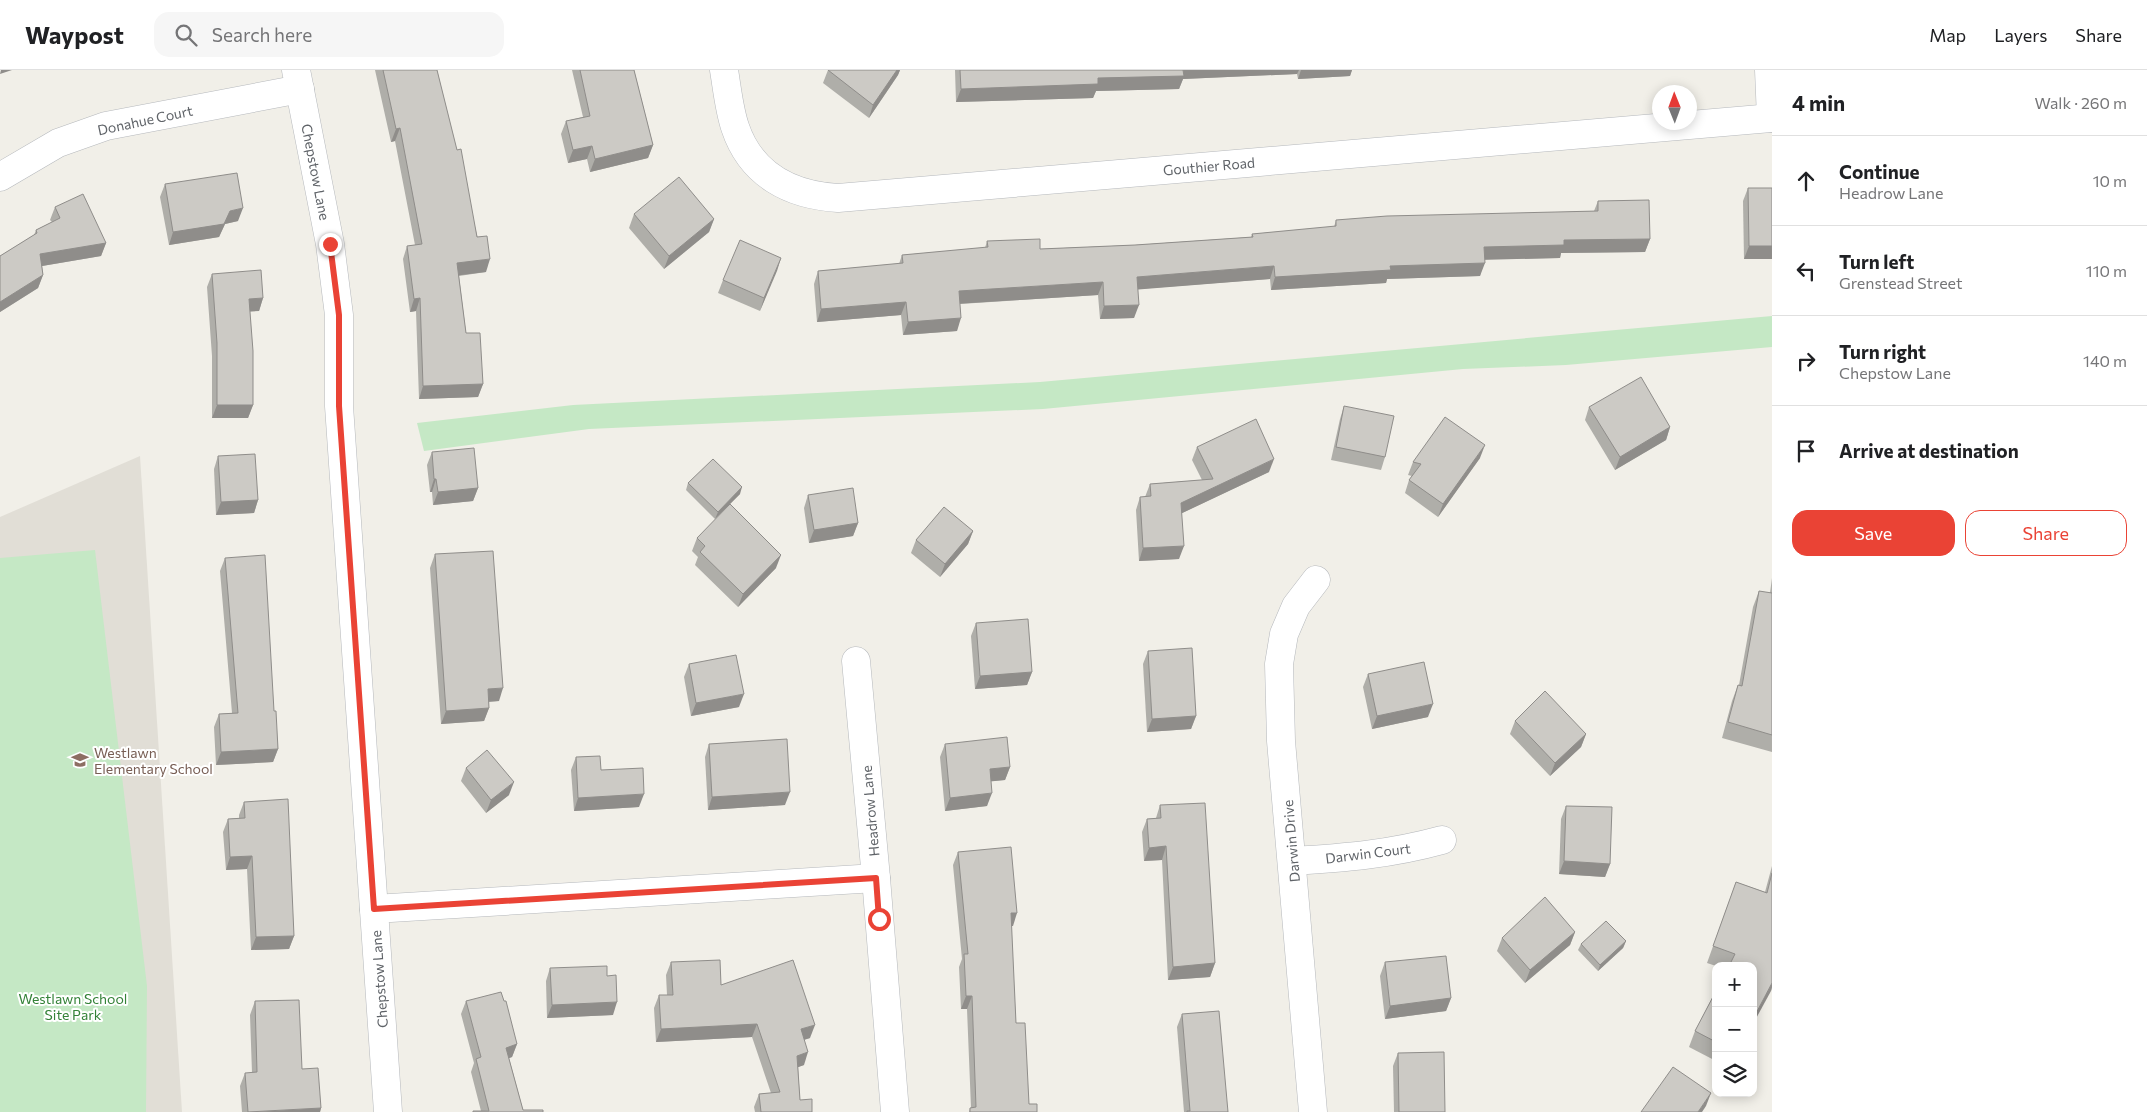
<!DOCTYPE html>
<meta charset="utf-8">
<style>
:root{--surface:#fff;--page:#f6f6f6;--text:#202124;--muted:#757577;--line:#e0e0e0;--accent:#ea4335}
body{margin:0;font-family:Commissioner,sans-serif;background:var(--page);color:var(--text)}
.controls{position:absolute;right:15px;bottom:15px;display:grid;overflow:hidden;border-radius:10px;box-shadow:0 2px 12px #0003}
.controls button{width:45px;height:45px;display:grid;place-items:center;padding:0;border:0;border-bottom:1px solid var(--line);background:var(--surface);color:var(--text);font:25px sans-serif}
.compass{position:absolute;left:1652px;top:15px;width:45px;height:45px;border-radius:50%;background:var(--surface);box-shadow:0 2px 12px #0003;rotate:359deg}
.stop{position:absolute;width:15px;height:15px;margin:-11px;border:4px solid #ea4335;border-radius:50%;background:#fff}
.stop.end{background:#ea4335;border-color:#fff;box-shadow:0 1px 5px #0008}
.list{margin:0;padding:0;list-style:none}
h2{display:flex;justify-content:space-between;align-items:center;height:65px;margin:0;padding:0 20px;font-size:21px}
h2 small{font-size:16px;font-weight:400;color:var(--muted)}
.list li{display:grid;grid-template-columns:32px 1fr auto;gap:15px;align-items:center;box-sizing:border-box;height:90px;padding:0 20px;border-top:1px solid var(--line)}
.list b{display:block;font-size:19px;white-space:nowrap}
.list p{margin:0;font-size:16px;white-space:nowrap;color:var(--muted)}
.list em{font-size:16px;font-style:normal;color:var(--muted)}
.actions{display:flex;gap:10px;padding:15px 20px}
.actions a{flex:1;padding:11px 0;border:1px solid var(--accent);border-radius:15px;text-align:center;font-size:18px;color:var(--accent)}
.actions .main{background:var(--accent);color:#fff}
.icon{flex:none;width:28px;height:28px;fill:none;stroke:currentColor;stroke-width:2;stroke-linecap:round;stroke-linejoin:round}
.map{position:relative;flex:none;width:1772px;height:1042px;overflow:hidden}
header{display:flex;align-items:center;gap:30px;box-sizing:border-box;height:70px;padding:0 25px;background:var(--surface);border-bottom:1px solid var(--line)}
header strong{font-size:24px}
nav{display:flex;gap:28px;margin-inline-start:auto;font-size:18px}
.search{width:350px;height:45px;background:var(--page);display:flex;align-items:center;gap:12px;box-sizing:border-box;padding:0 18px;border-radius:15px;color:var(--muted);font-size:19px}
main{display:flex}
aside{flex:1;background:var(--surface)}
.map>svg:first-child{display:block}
.education{fill:#e1ded6}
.green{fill:#c5e8c5}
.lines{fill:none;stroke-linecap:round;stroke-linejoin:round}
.minor-casing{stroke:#b5b8bc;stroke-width:29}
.minor{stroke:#fff;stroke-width:28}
.wall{fill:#afaea9}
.shaded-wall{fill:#8f8d8a}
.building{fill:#cccac5;stroke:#8f8d8a}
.route{stroke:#ea4335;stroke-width:6}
.labels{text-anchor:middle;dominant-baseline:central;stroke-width:4;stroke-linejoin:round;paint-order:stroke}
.street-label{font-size:14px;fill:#5f6368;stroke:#fff}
.education-label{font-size:14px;fill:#785e54;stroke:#fff;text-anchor:start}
.park-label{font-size:14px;fill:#348238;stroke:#fff}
</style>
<header>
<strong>Waypost</strong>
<div class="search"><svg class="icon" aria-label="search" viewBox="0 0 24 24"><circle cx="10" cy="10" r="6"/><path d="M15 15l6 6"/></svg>Search here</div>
<nav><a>Map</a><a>Layers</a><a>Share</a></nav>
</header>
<main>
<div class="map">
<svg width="1772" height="1042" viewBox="0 0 1772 1042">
<rect width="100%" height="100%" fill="#f1efe8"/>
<polygon class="education" points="140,386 182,1042 0,1042 0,447"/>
<g class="green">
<polygon points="1772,246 1772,277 1566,295 1463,299 1043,339 589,359 424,381 417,353 573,335 1040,312"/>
<polygon points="95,480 147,916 146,1042 0,1042 0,488"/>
</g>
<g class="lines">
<g class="minor-casing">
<g id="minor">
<polyline points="296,0 330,174 339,245 339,336 388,1042"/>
<path d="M724,0c3,18 5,39 11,57 16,48 55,68 103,71l934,-80"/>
<polyline points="1769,0 1771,48"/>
<polyline points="0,107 58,73 106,56 300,19"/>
<polyline points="856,591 876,808 895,1042"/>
<path d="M1292,791c53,-3 99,-7 150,-21"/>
<polyline points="374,839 876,808"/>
<polyline points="1313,1042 1281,671 1279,594 1284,564 1296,536 1316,510"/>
</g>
</g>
<use href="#minor" class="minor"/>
</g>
<g class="wall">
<polygon points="375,0 437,0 486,202 459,206 466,263 483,314 478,327 419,329 416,241 410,242 403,189 407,176 415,175 395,71 391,72"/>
<polygon points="572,0 634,0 653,75 648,88 590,102 587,89 568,93 561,64 566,51 583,47"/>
<polygon points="828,0 900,0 898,5 869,48 823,13"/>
<polygon points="955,0 1352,0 1350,6 1298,9 1297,4 1183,9 1179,19 1096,21 1093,28 956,32"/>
<polygon points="165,114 238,151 225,154 219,167 169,175 160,127"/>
<polygon points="1748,118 1772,118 1772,189 1744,189 1743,131"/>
<polygon points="1598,131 1650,169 1645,182 1561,183 1560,188 1484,189 1480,206 1387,209 1386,213 1271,220 1270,209 1138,219 1134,248 1100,249 1098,225 960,234 957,261 903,265 901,245 817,252 814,214 818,201 899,194 902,185 985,178 987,171 1040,179 1135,175 1251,167 1252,164 1334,157 1336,150 1594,141"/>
<polygon points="55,137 106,173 101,186 42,196 43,205 38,218 0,242 0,186 34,165 36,160 52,152 50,150"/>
<polygon points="634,144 714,149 709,162 664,199 629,158"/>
<polygon points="781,188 760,241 718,223 723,210"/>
<polygon points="212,204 263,228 259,241 250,241 253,335 248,348 212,348 212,286 207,217"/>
<polygon points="1344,336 1385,387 1381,400 1331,390 1340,349"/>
<polygon points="1589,337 1670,357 1666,370 1615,400 1585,350"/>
<polygon points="1197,377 1269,402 1182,443 1179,489 1139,491 1136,440 1140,427 1145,427 1150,414 1202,410 1192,390"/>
<polygon points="432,382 478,418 473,431 433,435 432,422 430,422 427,395"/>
<polygon points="218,386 258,430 254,443 216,445 214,399"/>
<polygon points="1480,388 1438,447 1405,423 1409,410 1412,406 1408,405 1413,392"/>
<polygon points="688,413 740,424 715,449 686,420"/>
<polygon points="808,425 858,453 853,466 809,473 804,438"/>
<polygon points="973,461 968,474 940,507 911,483 916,470"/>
<polygon points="697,468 776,498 738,537 695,495 698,487 692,481"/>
<polygon points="435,484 499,631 489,632 489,638 484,651 441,654 430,498"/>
<polygon points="225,488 274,641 278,679 273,692 216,695 214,657 219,644 232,643 220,501"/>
<polygon points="1772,508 1772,682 1722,668 1732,631 1738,615 1739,615 1753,537 1759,521 1770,523"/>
<polygon points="976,553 1032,602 1027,615 975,619 971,566"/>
<polygon points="1148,581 1196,646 1191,659 1147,662 1143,594"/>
<polygon points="689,594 739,637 691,646 684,607"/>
<polygon points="1368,604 1428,647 1372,659 1363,617"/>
<polygon points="1515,651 1586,664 1581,677 1550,706 1510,664"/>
<polygon points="709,674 785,735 708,740 705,687"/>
<polygon points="945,674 1010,697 1005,710 991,711 987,736 945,741 940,687"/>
<polygon points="576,687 601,700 639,737 574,741 571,700"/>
<polygon points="466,698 509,725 486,743 461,711"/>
<polygon points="244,732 294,866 289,879 251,880 247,799 226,800 223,762 228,749 239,748 239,745"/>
<polygon points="1160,735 1215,893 1210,907 1168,910 1162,790 1144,791 1142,762 1147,749 1156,748"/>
<polygon points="1566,736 1610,794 1605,807 1559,804 1561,749"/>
<polygon points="958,782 1013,856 1011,856 1016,953 1029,1034 1037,1042 969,1042 970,1038 971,1038 967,939 961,939 959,897 962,889 953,795"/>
<polygon points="1772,796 1772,917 1771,921 1753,896 1716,896 1707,893 1736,812 1765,822"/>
<polygon points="1575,862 1570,875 1525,913 1497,881 1502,868"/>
<polygon points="1626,871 1623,878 1598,901 1578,880 1581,874"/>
<polygon points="671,892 721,915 810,968 804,970 804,995 798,997 800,1030 812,1042 755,1042 754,1037 759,1024 771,1023 752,967 656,972 654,938 659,925 667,925 666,905"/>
<polygon points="1385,892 1451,928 1446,941 1385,949 1380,906"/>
<polygon points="550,898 607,906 613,945 547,948 546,911"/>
<polygon points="1716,921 1716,991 1689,977 1695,961"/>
<polygon points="255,931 302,999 321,1038 320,1042 242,1042 240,1016 245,1003 252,1003 250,945"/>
<polygon points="466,931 517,974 512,987 509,988 523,1040 481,1041 471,1002 474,993 461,944"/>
<polygon points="1182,944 1228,1042 1184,1042 1177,957"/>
<polygon points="1398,983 1445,1042 1394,1042 1393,996"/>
</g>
<g class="shaded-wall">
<polygon points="1,0 12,0 0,4"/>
<polygon points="897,0 900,0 898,5 869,48 873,35"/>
<polygon points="1182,0 1299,0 1297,4 1183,9 1179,19 1096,21 1093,28 956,32 961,19"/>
<polygon points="1301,0 1352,0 1350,6 1298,9"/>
<polygon points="400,58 395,71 391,72 396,59"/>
<polygon points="653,75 648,88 590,102 595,89"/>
<polygon points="592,76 587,89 568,93 573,80"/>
<polygon points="243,138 238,151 225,154 219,167 169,175 173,162 230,141"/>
<polygon points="714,149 709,162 664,199 669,186"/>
<polygon points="1650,169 1645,182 1561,183 1560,188 1479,190 1484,177 1564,170"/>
<polygon points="106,173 101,186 36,197 40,184"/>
<polygon points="1749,176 1772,176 1772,189 1744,189"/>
<polygon points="781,188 777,201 760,241 764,228"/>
<polygon points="490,189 486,202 453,206 457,193"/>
<polygon points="1485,193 1480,206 1387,209 1386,213 1271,220 1275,207 1390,196"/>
<polygon points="1274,196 1270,209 1132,220 1137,207"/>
<polygon points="43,205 38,218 0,242 0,232"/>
<polygon points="1103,212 1098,225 955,234 959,221"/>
<polygon points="263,228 259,241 244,242 249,229"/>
<polygon points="420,228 416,241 410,242 414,229"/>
<polygon points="906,232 901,245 817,252 821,239"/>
<polygon points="1139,235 1134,248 1100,249 1104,236"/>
<polygon points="961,248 957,261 903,265 908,252"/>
<polygon points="483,314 478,327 419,329 423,316"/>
<polygon points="217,335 253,335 248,348 212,348"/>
<polygon points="1670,357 1666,370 1615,400 1620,387"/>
<polygon points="1485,375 1480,388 1438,447 1443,434"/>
<polygon points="1274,389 1269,402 1176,446 1181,433"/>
<polygon points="434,409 436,409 432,422 430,422"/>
<polygon points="742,417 740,424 715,449 718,442"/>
<polygon points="478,418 473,431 433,435 438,422"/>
<polygon points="258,430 254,443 216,445 221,432"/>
<polygon points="858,453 853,466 809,473 814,460"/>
<polygon points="973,461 968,474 940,507 945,494"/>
<polygon points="1184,476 1179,489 1139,491 1143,478"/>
<polygon points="781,485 776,498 738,537 743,524"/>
<polygon points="1032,602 1027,615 975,619 980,606"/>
<polygon points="503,618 499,631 483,632 488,619"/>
<polygon points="744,624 739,637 691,646 696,633"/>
<polygon points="1433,634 1428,647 1372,659 1377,646"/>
<polygon points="489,638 484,651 441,654 446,641"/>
<polygon points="1196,646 1191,659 1147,662 1152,649"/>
<polygon points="1586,664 1581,677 1550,706 1555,693"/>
<polygon points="278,679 273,692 216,695 221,682"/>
<polygon points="1010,697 1005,710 985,712 990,699"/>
<polygon points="514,712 509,725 486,743 491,730"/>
<polygon points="790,722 785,735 708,740 712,727"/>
<polygon points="992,723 987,736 945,741 950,728"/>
<polygon points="644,724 639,737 574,741 578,728"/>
<polygon points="1166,776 1162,790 1144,791 1149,778"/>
<polygon points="252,786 247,799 226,800 230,787"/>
<polygon points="1564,791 1610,794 1605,807 1559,804"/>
<polygon points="1011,843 1017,843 1013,856 1006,856"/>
<polygon points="1575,862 1570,875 1525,913 1530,900"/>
<polygon points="294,866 289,879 251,880 256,867"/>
<polygon points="1626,871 1623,878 1598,901 1600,895"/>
<polygon points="1215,893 1210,907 1168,910 1173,897"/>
<polygon points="1772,913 1772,917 1771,921 1753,954 1753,949"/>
<polygon points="966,926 972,926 967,939 961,939"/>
<polygon points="1451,928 1446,941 1385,949 1390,936"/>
<polygon points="617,932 613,945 547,948 552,935"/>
<polygon points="757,954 752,967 656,972 661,959"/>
<polygon points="815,955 810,968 796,972 801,959"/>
<polygon points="517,974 512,987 501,991 506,978"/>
<polygon points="808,982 804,995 793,999 797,986"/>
<polygon points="1711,1023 1706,1036 1702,1042 1698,1042"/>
<polygon points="321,1038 320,1042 257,1042"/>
</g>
<g class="building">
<polygon points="383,0 437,0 457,80 461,79 477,167 487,166 490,189 457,193 466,263 480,263 483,314 423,316 420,228 414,229 407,176 422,174 400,58 396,59"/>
<polygon points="580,0 634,0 653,75 595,89 592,76 573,80 566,51 590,46"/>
<polygon points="828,0 897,0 873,35"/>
<polygon points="960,0 1183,0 1184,6 1098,8 1098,14 961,19"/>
<polygon points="237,103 243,138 230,141 224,154 173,162 165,114"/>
<polygon points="679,107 714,149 669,186 634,144"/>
<polygon points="1748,118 1772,118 1772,176 1749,176"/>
<polygon points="83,124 106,173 40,184 43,205 0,232 0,186 37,163 36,160 60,148 55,137"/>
<polygon points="1649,130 1650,169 1564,170 1564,175 1484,177 1485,193 1390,196 1391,200 1275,207 1274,196 1137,207 1139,235 1104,236 1103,212 959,221 961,248 908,252 906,232 821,239 818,201 903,193 902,185 988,177 987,171 1040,169 1040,179 1135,175 1253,167 1252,164 1336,156 1336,150 1387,146 1598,141 1598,131"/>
<polygon points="740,170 781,188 764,228 723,210"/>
<polygon points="261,200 263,228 249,229 253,281 253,335 217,335 217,273 212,204"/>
<polygon points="1641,307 1670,357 1620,387 1589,337"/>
<polygon points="1344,336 1394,346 1385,387 1336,377"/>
<polygon points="1445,347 1485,375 1443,434 1409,410 1421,394 1413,392"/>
<polygon points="1256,349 1274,389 1181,433 1184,476 1143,478 1140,427 1151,426 1150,414 1213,409 1197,377"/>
<polygon points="474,378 478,418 438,422 436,409 434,409 432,382"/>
<polygon points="255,384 258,430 221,432 218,386"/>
<polygon points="713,389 742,417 718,442 688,413"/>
<polygon points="853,418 858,453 814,460 808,425"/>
<polygon points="730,434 781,485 743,524 700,482 705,476 697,468"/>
<polygon points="944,437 973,461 945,494 916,470"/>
<polygon points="493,481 503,618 488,619 489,638 446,641 435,484"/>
<polygon points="265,485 274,641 276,641 278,679 221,682 219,644 238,643 225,488"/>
<polygon points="1759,521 1772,523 1772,665 1728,652 1738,615 1742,616"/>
<polygon points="1028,549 1032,602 980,606 976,553"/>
<polygon points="1192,578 1196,646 1152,649 1148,581"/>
<polygon points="736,585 744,624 696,633 689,594"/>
<polygon points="1424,592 1433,634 1377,646 1368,604"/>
<polygon points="1545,621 1586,664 1555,693 1515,651"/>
<polygon points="1007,667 1010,697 990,699 992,723 950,728 945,674"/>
<polygon points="787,669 790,722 712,727 709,674"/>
<polygon points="487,680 514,712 491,730 466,698"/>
<polygon points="600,686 601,700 643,698 644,724 578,728 576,687"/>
<polygon points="288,729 294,866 256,867 252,786 230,787 228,749 245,748 244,732"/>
<polygon points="1205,733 1215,893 1173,897 1166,776 1149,778 1147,749 1161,748 1160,735"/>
<polygon points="1566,736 1612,737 1610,794 1564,791"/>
<polygon points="1011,777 1017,843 1011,843 1016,953 1025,953 1029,1034 1037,1034 1037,1042 970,1042 970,1038 976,1037 972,926 966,926 964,884 968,884 958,782"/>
<polygon points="1772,803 1772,913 1753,949 1753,896 1729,896 1735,884 1713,876 1736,812 1767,823"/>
<polygon points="1545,827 1575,862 1530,900 1502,868"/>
<polygon points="1606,851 1626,871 1600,895 1581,874"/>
<polygon points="1446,886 1451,928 1390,936 1385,892"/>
<polygon points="720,890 721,915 793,890 815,955 801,959 808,982 797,986 800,1030 812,1029 812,1042 761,1042 759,1024 780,1022 757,954 661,959 659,925 673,925 671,892"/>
<polygon points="607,896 607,906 616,905 617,932 552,935 550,898"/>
<polygon points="1716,921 1716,972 1695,961"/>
<polygon points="501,922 504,931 506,931 517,974 506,978 523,1040 543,1040 543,1042 473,1042 473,1041 489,1041 476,989 481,987 466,931"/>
<polygon points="299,930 302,999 318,998 321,1038 248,1042 245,1003 257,1002 255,931"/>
<polygon points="1219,941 1228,1042 1187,1042 1187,1041 1190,1041 1182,944"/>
<polygon points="1444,982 1445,1042 1399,1042 1398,983"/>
<polygon points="1673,997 1711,1023 1698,1042 1641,1042"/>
</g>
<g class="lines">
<polyline class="route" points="330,174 339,245 339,336 374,839 876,808 879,849"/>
</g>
<defs>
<g id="school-bare" transform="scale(1.35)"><path d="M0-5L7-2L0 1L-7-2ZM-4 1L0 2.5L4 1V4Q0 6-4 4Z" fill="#8d6e63" stroke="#fff" stroke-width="2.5" paint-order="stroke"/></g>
</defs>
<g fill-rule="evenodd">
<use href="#school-bare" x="80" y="690"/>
</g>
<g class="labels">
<g class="street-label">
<text transform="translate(145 50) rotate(-12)">Donahue Court</text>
<text transform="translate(1209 96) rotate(-5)">Gouthier Road</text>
<text transform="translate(316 102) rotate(79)">Chepstow Lane</text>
<text transform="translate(870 741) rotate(-95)">Headrow Lane</text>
<text transform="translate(1291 771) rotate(-95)">Darwin Drive</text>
<text transform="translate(1368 783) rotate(-7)">Darwin Court</text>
<text transform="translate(379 909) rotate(-94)">Chepstow Lane</text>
</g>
<g class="education-label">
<text x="94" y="682">Westlawn<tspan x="94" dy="16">Elementary School</tspan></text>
</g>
<g class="park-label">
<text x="73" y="928">Westlawn School<tspan x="73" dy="16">Site Park</tspan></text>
</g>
</g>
</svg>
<div class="controls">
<button>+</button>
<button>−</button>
<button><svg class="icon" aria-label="layers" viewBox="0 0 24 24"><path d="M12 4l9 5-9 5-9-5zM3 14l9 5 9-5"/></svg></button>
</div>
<svg class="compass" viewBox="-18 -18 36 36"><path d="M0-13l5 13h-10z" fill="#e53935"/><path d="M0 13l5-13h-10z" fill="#757577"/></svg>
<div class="stop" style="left:879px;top:849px"></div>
<div class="stop end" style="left:330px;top:174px"></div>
</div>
<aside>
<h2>4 min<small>Walk · 260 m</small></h2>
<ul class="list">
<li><svg class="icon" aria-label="ahead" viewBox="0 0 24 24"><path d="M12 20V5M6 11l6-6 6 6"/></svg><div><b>Continue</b><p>Headrow Lane</p></div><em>10 m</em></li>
<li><svg class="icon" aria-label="left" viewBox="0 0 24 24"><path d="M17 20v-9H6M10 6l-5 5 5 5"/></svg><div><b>Turn left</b><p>Grenstead Street</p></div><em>110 m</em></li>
<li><svg class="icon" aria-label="right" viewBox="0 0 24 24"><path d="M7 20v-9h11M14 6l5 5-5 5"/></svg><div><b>Turn right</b><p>Chepstow Lane</p></div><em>140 m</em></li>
<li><svg class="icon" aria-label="arrive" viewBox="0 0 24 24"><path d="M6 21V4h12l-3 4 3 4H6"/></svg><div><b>Arrive at destination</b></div></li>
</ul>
<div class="actions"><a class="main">Save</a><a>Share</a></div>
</aside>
</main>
